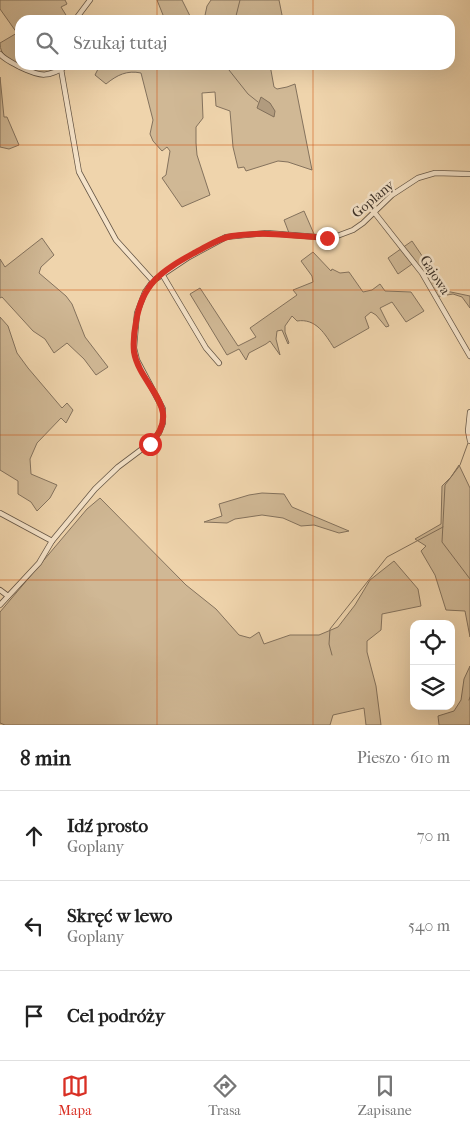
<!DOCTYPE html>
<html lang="pl">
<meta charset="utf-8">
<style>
:root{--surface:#fff;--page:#f6f6f6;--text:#222;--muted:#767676;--line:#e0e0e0;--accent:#d93025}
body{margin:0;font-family:"IM FELL French Canon",serif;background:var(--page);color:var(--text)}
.controls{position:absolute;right:15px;bottom:15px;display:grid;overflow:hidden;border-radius:10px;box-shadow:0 5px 20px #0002}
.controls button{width:45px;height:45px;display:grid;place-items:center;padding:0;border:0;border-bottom:1px solid var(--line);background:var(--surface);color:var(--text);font:25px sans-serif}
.stop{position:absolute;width:15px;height:15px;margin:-11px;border:4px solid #d93025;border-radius:50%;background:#fff}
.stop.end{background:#d93025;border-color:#fff;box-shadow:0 1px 5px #0008}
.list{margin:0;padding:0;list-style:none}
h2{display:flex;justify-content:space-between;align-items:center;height:65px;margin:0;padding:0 20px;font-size:21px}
h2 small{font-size:16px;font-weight:400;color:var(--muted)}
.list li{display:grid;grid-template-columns:32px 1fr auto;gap:15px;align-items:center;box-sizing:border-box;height:90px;padding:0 20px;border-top:1px solid var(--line)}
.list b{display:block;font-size:19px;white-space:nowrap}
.list p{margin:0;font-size:16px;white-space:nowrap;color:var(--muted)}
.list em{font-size:16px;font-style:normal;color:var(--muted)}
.icon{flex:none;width:28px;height:28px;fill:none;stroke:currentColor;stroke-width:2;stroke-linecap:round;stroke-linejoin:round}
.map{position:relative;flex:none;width:470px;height:725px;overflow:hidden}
.search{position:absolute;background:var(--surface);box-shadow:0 5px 20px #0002;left:15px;right:15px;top:15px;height:55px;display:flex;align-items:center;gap:12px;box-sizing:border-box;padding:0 18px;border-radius:15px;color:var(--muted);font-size:19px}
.sheet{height:335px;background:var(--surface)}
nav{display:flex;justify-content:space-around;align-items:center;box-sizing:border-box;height:70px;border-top:1px solid var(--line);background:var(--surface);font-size:14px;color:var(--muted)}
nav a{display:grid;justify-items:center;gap:2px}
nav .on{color:var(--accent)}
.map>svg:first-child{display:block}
.green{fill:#d0b895;stroke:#84725d}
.water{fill:#b19b7e;stroke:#816f5a}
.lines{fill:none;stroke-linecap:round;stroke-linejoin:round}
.stream{stroke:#816f5a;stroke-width:1}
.street-casing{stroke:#665747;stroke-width:6}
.street{stroke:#f5e3c9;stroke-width:4.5}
.route{stroke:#d93025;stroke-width:6}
.grid{fill:none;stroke:#ce5210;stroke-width:1;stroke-opacity:0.55}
.labels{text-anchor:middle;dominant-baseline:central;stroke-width:5;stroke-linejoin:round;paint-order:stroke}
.street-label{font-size:14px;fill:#382d25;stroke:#f5e3c9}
</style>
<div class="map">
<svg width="470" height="725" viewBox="0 0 470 725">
<rect width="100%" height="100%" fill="#efd4ac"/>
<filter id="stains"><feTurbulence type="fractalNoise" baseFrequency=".004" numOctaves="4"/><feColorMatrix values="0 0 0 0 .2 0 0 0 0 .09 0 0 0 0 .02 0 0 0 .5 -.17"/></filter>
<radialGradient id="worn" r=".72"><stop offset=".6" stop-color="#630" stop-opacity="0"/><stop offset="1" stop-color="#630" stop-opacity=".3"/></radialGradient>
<g class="green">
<path d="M0,0h65l2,4 -6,3 8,13h-49v45c-11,-6 -20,-9 -20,-22l17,-10 -17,-24z"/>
<polygon points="157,0 182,0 192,20 165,20"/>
<polygon points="211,0 279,0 283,20 204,20 207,6"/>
<polygon points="21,65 66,65 41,74"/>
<path d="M100,65h170l4,22 3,2 10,-2 8,-3 17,86 -24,-8 -10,-1 -32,10 -2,-4 -6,1 -5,-21 -3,-36 -14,-5 -1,-14 -13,1 1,25 -7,9v16l1,12 13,40 -28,12 -20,-29 4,-3 4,-24 -3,-4 -5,4 -9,-10 -3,-7 3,-14 -12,-47c-14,-3 -24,2 -35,11l-11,-9z"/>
<polygon points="0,77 4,117 7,117 19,145 9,149 0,147"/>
<polygon points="304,211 314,234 314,235 289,233 284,220"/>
<polygon points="42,238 54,255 41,267 39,273 66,296 72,304 85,337 108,367 96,375 84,359 67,343 54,353 45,339 33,331 2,297 0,298 0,259 5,267"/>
<polygon points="412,241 446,291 470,296 470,308 462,297 453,294 435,297 415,262 398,274 388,258"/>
<path d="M313,252l18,19 1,-2 8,4 9,-1 14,20 9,-2 8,-6 5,7 26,1 13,19 -18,11 -14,-20 -12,6 9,18 -3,1 -10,-12 -5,-3 -6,5 4,11 -35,20c-9,-14 -18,-30 -37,-27l-5,-5 -7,10v6l4,11 -1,1 -6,-14 -5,1 -1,8 4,16 -10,-14 -4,3 -17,9 -3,7 -7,-11 -12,6 -37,-61 10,-6 38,58 18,-9 -6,-9 47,-33 -4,-5 20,-8 -1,-6 -11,-15z"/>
<polygon points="0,317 8,326 17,353 28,368 62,408 67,403 73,410 66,423 61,418 37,443 30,459 31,474 57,485 50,498 37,511 31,502 18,494 18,481 0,470"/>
<polygon points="459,465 470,488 470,637 465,611 446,610 435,575 421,551 426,546 415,539 441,524 442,486 451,477"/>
<polygon points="262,493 284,494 292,507 349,531 339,533 314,525 301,526 283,518 262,515 235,519 227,523 204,522 222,516 219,504 249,495"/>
<polygon points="100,498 186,585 216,609 239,635 250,638 259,632 264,644 290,635 319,635 338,627 355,605 370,580 394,561 418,589 421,606 382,614 381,630 367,641 367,652 376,686 381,725 366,725 364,708 333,715 330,725 5,725 0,723 0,612 87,509"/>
<polygon points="470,666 470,725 439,725 438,716 454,711 461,700 464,679"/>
</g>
<polygon class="water" points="261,97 270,103 275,111 274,117 257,108"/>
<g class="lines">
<g class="stream">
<polyline points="235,20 240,0"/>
<polyline points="225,65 248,94 258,102"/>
<polyline points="468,443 460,465 445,485 442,542 470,579"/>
<polyline points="332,655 329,644 330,629 387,557 443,527"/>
<polyline points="469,700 470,697"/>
</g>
<g class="street-casing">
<g id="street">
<polyline points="75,20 90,0"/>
<path d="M0,54c5,6 13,9 20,13 21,10 28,11 48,-2"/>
<polyline points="61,69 79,172 116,240 153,281"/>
<polyline points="374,212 422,273 470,356"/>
<polyline points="162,274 206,348 219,363"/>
<polyline points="470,412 468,431 470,441"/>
<polyline points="0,513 52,541"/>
<polyline points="0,590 8,596"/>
<polyline points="0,605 39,563 52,541 95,489 118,467 150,443 159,433 163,423 163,409 137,360 134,348 137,313 145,292 153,281 189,257 226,237 267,233 317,237 337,236 353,230 363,223 392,195 418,178 435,173 470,174"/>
</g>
</g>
<use href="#street" class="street"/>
</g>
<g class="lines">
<path class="route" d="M150,444c35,-36 -10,-57 -16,-92 -1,-10 0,-20 2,-30 6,-39 26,-51 58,-69 12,-6 25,-15 38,-17 32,-5 63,0 95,2"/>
</g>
<path class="grid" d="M157,0v20M313,0v20M157,65v660M313,65v660M0,145h470M0,290h470M0,435h470M0,580h470"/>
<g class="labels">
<g class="street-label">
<text transform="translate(373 199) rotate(-40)">Goplany</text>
<text transform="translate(435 275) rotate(57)">Gajowa</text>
</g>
</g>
<rect width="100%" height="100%" filter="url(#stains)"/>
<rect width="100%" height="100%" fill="url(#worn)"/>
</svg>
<div class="controls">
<button><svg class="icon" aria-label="locate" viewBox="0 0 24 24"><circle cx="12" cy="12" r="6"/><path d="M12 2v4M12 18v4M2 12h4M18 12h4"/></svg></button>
<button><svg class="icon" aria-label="layers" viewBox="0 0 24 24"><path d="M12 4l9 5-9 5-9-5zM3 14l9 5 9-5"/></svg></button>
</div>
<div class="stop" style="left:150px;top:444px"></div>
<div class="stop end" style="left:327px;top:238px"></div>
<div class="search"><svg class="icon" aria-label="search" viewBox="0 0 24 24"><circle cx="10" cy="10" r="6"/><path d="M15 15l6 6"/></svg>Szukaj tutaj</div>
</div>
<section class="sheet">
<h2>8 min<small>Pieszo · 610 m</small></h2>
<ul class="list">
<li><svg class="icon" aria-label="ahead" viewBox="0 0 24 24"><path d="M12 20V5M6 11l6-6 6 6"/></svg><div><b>Idź prosto</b><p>Goplany</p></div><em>70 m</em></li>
<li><svg class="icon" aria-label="left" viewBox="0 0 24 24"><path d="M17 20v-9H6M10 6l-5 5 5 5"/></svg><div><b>Skręć w lewo</b><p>Goplany</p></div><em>540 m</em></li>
<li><svg class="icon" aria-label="arrive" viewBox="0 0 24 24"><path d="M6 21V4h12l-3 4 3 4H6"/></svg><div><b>Cel podróży</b></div></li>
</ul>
</section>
<nav>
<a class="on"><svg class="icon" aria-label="map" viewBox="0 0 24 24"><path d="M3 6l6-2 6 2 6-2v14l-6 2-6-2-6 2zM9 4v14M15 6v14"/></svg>Mapa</a>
<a><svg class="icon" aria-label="directions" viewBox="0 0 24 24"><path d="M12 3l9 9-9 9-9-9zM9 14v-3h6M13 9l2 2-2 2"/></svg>Trasa</a>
<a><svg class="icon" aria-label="saved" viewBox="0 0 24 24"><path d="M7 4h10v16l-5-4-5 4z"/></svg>Zapisane</a>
</nav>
